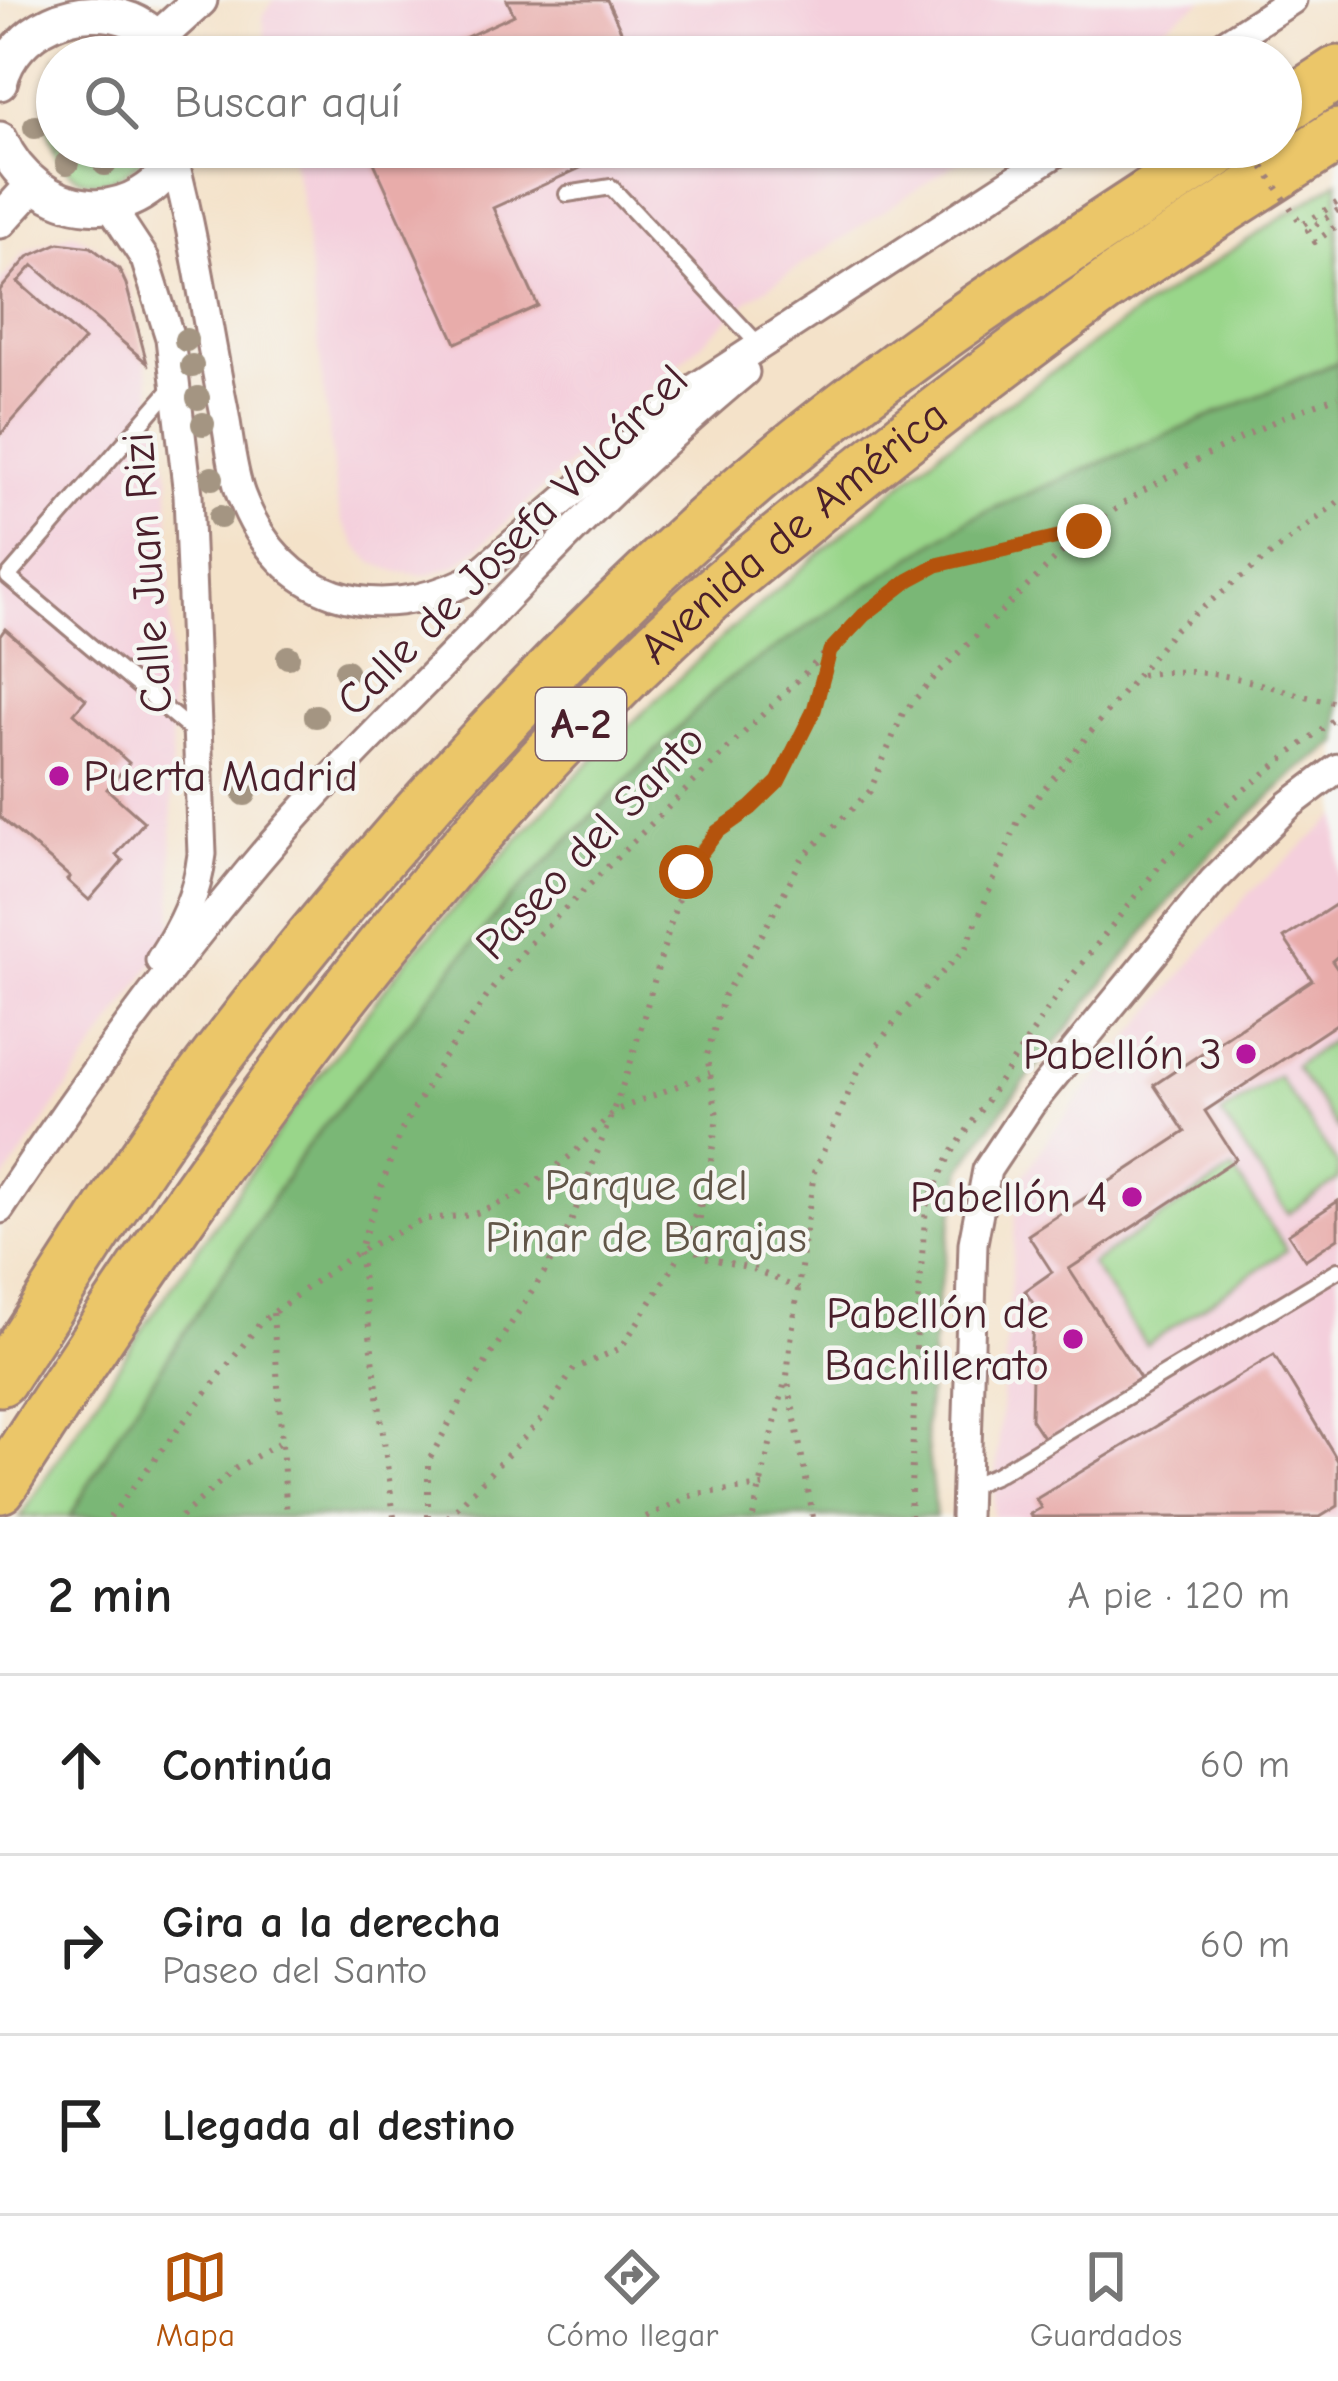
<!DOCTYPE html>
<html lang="es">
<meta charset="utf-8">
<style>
:root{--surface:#fff;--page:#f6f6f6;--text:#222;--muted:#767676;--line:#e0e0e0;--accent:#b45309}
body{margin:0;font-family:"Comic Neue",sans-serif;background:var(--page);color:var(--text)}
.stop{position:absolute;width:36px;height:36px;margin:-27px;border:9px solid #b45309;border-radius:50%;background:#fff}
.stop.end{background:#b45309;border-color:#fff;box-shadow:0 3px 12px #0008}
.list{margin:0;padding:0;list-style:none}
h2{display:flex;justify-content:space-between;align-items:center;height:156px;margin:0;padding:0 48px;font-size:51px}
h2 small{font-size:39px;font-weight:400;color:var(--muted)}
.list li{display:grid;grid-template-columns:78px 1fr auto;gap:36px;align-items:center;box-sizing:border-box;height:180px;padding:0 48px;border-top:3px solid var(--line)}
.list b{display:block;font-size:45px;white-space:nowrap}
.list p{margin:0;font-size:39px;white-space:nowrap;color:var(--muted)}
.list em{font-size:39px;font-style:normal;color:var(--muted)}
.icon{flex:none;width:66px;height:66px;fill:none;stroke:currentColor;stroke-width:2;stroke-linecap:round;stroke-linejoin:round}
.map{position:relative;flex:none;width:1338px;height:1517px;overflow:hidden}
.search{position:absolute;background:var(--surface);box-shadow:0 3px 9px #0004;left:36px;right:36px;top:36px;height:132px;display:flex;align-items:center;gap:30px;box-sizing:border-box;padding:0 42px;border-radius:66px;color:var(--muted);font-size:45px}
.sheet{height:696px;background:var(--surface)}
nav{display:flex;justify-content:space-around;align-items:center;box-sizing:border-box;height:168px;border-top:3px solid var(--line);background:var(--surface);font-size:33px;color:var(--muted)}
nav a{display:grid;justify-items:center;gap:6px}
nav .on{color:var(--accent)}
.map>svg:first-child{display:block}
.built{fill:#f4cfdc}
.green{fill:#99d68a;stroke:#727a5a;stroke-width:3}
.forest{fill:#7ab776;stroke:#626b50;stroke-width:3}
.building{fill:#e8acaa}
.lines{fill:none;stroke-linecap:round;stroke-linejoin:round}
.service-casing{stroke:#9f807a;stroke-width:20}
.minor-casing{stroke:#9f807a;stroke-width:33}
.tertiary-casing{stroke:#9f807a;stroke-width:39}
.motorway-casing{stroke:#9f807a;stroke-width:57}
.path{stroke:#9f807a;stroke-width:6;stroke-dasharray:3 9;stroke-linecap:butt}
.service{stroke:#fff;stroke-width:14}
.minor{stroke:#fff;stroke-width:27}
.tertiary{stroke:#fff;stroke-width:33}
.motorway{stroke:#ebc669;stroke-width:51}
.path-bridge{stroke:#9f807a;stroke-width:6;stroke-dasharray:3 9;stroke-linecap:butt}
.tree{fill:#a49582}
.route{stroke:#b45309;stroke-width:15}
.poi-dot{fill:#b5179e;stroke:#f6f6f2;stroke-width:4.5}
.labels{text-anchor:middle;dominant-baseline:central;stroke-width:9;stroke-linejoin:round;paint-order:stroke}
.shield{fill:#f6f6f2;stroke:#7e6067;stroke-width:3}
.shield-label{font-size:42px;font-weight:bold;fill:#4a1f2b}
.street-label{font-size:45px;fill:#4a1f2b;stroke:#f6f6f2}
.poi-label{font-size:45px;fill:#4a1f2b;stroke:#f6f6f2;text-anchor:end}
.park-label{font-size:45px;fill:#625648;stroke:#f6f6f2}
</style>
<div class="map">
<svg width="1338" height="1517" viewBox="0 0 1338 1517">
<rect width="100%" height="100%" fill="#f6f6f2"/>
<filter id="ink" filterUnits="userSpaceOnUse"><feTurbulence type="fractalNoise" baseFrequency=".00833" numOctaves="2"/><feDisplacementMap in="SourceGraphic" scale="24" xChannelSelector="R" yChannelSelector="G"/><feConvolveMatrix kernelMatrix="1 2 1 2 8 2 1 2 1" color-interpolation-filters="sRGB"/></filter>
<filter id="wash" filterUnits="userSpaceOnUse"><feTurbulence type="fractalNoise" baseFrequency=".004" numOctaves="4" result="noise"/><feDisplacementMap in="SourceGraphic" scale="48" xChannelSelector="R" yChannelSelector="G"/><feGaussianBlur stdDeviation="2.7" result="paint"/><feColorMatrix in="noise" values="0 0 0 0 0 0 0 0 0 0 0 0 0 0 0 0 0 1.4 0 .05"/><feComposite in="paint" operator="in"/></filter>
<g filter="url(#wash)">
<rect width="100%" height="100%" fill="#f4e2c9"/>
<g class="built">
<polygon points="274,0 1204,0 1117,57 267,57 263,16"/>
<polygon points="289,147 981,147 750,299 478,548 455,566 425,575 399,572 373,563 356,545 342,522 337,502 301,196"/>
<polygon points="73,233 110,255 130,286 169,476 173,934 0,1186 0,282 26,251"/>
<polygon points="1338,815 1338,1517 993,1517 1018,1185 1050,1135 1248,894"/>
</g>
<g class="green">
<path d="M93,39l24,5 22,13h-82v90h96c-96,114 -153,-84 -60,-108z"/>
<polygon points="1338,181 1338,362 971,518 120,1430 70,1517 20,1517 142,1330 292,1112 406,961 577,775 731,629 942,449 1142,309"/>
<polygon points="1338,1036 1338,1130 1295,1066"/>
<polygon points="1278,1076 1338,1165 1338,1180 1288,1214 1221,1114"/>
<polygon points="1233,1169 1287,1250 1146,1345 1091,1264"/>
</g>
<polygon class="forest" points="1338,362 1338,743 1297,771 1197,867 1004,1108 962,1168 937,1301 925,1429 936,1517 70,1517 120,1430 305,1149 505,904 723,683 971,518"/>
<g id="blocks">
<g class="building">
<polygon points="507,0 607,0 633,57 423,57 514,15"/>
<polygon points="367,147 626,147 493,208 538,306 456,343"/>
<polygon points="59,243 91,247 119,269 126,284 147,363 33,265 18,282 84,340 0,435 0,290 28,257"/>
<polygon points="5,629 86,699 74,713 129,763 107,789 144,822 116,855 123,861 89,900 67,880 70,877 0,817 0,636"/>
<polygon points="1338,903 1338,956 1332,961 1338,970 1338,1023 1205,1111 1236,1159 1069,1269 1140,1378 1045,1440 1031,1419 1032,1375 1042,1369 1031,1355 1033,1323 1042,1317 1025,1291 1052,1272 1028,1235 1185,1132 1154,1085 1312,980 1284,938"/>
<polygon points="1338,1201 1338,1238 1305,1260 1288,1234"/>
<polygon points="1274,1355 1338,1461 1338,1506 1320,1517 1032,1517 1030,1514 1041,1508 1036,1499"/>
</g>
</g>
</g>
<g filter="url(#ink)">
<use href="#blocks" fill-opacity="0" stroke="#9f807a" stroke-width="3"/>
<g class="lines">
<g class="service-casing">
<g id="service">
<polyline points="567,194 611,187 758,344"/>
<polyline points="176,383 8,577 198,736"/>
<polyline points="965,1488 996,1475 1338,1270"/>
</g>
</g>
<g class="minor-casing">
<g id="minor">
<polyline points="1204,57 1292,0"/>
<path d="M175,163c21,79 32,162 48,242 6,29 8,63 18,90 41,107 134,131 231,84l221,-190 372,-242"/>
<path d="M110,206l35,53 25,79 18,157 14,359c-5,42 -19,70 -42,106"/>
<path d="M0,1209c77,-116 160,-231 249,-338 72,-87 154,-165 232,-246 85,-89 170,-175 264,-253"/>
<polyline points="965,1517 973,1243 987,1170 1031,1104 1213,881 1289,805 1338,768"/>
</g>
</g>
<g class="tertiary-casing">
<g id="tertiary">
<polyline points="159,37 200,0"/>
<path d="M0,83c13,-56 81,-83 131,-63 19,8 32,22 44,37"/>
<path d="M0,139c36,82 141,95 182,8"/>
<polyline points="0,221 32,186"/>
</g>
</g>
<g class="motorway-casing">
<g id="motorway">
<polyline points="1281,109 1338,72"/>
<path d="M0,1380c71,-108 139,-221 218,-324 147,-192 311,-374 490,-536 157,-142 338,-258 515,-373"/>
<path id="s1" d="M0,1487c205,-319 425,-633 708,-889 33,-30 70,-57 104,-86 100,-82 202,-160 307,-235 71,-49 146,-95 219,-142"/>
</g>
</g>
<g class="path">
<polyline points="1151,57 1179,39"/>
<polyline points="1338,210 1308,230 1315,242 1338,225"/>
<path d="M1141,675c75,-13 126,15 197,28"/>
<polyline points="702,1204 696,1244 699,1256 751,1268 799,1289"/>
<polyline points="273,1313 287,1517"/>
<polyline points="110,1517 261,1322 310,1285 359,1251 425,1219 472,1215 519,1195 574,1153 614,1111 710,1073"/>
<polyline points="181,1517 235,1469 282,1441"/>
<polyline points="394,1517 359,1251 400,1133 444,1057 493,988 534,939 864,615 909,580 937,565 1084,531 1139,493 1201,458 1283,417 1338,396"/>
<polyline points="428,1517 428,1462 464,1396 544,1273 570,1225 629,1068 686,871 717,832 751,808 778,781 814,710 829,654"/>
<polyline points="448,1517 540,1421 574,1369 621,1348 674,1266 708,1183 717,1116 707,1055 724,995 763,933 802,858 870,791 903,713 940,671 1081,534"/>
<polyline points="646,1517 695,1494 763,1486"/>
<polyline points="753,1517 785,1381"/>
<polyline points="813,1517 787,1376 790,1348 814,1172 859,1069 904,1010 965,950 1018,821 1175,629 1338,502"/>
<polyline points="910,1517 917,1321 926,1206 949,1157 1060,991 1165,859 1235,797 1338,716"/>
</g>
<use href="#service" class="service"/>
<use href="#minor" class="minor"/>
<use href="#tertiary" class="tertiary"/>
<use href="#motorway" class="motorway"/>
<polyline class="path-bridge" points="1250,147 1302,225 1338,202"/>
</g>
<g class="tree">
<circle cx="35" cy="127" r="12"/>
<circle cx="67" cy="163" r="12"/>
<circle cx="105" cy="164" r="12"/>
<circle cx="186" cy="340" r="12"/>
<circle cx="192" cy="366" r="12"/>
<circle cx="198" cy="398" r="12"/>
<circle cx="203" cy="424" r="12"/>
<circle cx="212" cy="478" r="12"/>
<circle cx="220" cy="517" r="12"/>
<circle cx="288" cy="657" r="12"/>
<circle cx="346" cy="671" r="12"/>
<circle cx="316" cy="716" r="12"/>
<circle cx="245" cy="794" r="12"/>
</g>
</g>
<g class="lines" filter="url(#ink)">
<polyline class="route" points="686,872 717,832 751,808 778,782 814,710 830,651 864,615 909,580 937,565 1084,531"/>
</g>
<g class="poi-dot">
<circle cx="59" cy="776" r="12"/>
<circle cx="1246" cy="1054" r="12"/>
<circle cx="1132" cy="1197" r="12"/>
<circle cx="1073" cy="1339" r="12"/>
</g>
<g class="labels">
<rect class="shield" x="536" y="688" width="90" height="72" rx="9"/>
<g class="shield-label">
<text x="581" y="724">A-2</text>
</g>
<g class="street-label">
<text stroke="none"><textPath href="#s1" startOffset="1248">Avenida de América</textPath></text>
<text transform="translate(512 540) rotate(-45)">Calle de Josefa Valcárcel</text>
<text transform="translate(147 573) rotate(-94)">Calle Juan Rizi</text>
<text transform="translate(590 842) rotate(-46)">Paseo del Santo</text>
</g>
<g class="poi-label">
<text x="83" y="776" text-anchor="start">Puerta Madrid</text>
<text x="1222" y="1054">Pabellón 3</text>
<text x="1108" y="1197">Pabellón 4</text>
<text x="1049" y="1313">Pabellón de<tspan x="1049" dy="52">Bachillerato</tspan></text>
</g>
<g class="park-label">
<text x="646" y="1185">Parque del<tspan x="646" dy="52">Pinar de Barajas</tspan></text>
</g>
</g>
</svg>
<div class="stop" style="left:686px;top:872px"></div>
<div class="stop end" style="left:1084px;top:531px"></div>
<div class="search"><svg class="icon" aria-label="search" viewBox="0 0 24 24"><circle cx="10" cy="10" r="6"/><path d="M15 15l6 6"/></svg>Buscar aquí</div>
</div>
<section class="sheet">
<h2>2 min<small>A pie · 120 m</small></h2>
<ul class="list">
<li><svg class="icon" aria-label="ahead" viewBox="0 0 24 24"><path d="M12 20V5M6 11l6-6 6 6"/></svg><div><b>Continúa</b></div><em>60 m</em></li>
<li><svg class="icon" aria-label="right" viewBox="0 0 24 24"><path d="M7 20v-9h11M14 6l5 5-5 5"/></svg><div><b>Gira a la derecha</b><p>Paseo del Santo</p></div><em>60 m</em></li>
<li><svg class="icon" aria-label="arrive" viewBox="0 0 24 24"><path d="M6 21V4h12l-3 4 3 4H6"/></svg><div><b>Llegada al destino</b></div></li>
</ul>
</section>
<nav>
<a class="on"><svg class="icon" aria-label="map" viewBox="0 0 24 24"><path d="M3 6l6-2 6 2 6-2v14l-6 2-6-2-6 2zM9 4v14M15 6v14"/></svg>Mapa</a>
<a><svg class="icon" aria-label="directions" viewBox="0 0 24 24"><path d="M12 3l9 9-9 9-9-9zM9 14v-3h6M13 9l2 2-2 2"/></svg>Cómo llegar</a>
<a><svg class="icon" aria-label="saved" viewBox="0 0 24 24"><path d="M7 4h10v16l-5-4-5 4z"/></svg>Guardados</a>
</nav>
